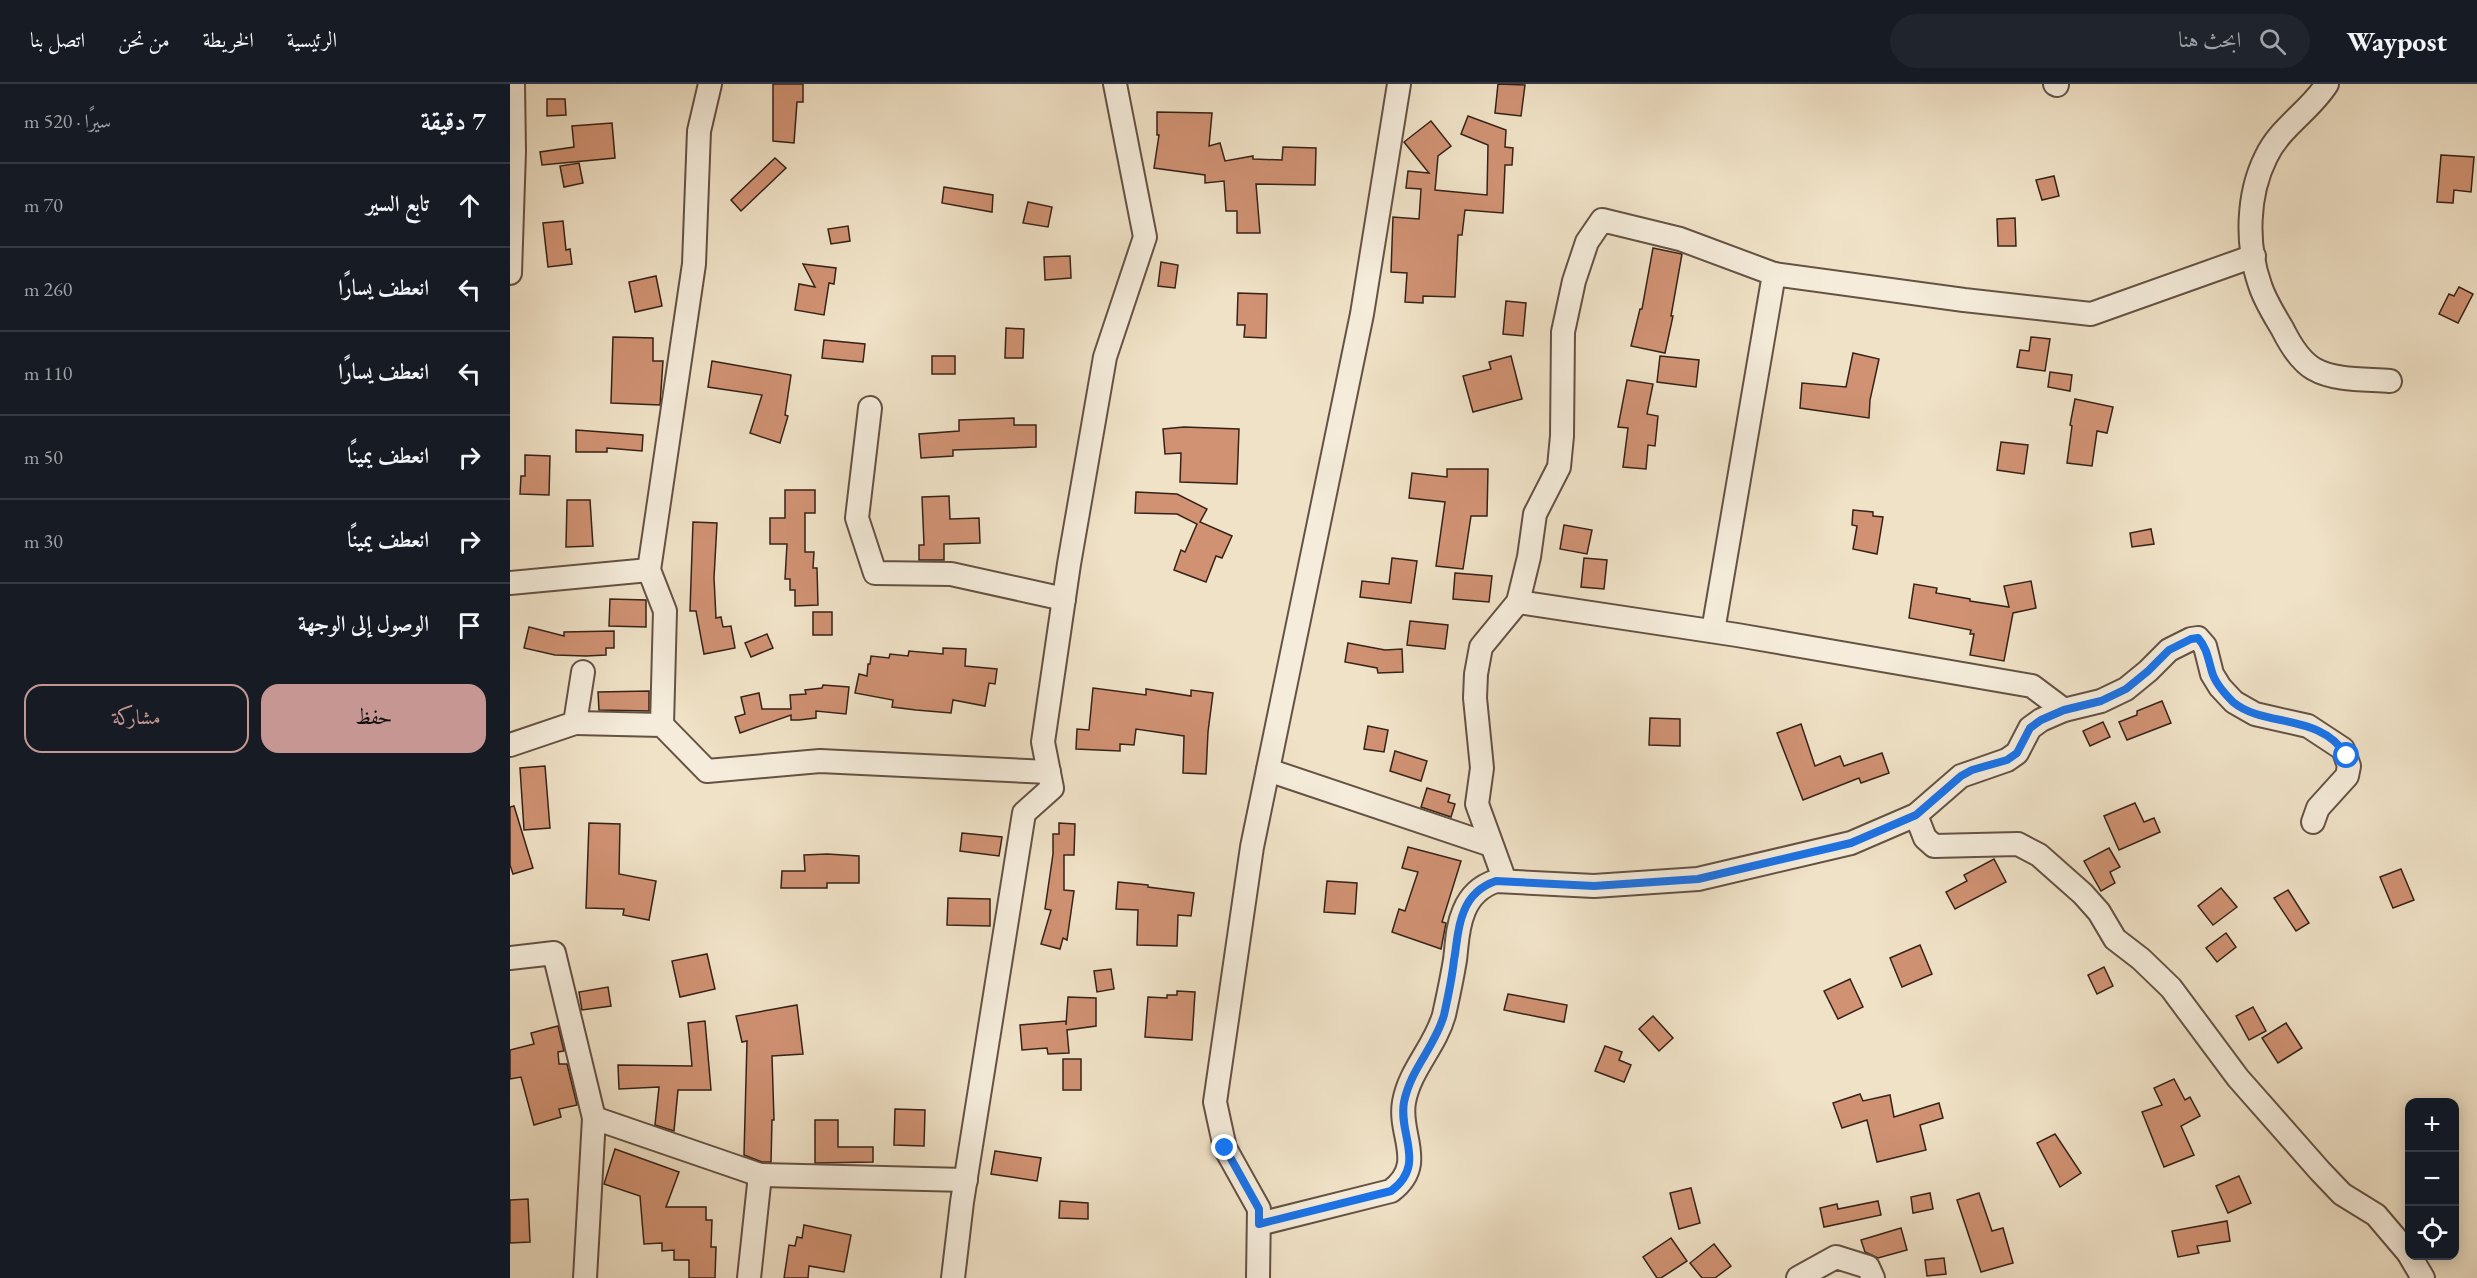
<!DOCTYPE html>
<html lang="ar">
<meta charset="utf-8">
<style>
:root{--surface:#171b24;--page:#20242c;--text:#f1f3f6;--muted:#9ea1a6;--line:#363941;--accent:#c59692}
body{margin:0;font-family:"EB Garamond",Amiri,serif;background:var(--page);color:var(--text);direction:rtl}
.controls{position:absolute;right:18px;bottom:18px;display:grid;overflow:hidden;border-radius:12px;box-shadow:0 3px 15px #0003}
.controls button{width:54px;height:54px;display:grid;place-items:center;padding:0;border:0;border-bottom:2px solid var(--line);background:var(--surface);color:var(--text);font:30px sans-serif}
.stop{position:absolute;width:18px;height:18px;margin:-14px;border:4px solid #1a73e8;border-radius:50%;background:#fff}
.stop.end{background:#1a73e8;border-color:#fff;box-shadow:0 2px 6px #0008}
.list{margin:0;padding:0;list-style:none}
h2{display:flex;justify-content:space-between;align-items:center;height:78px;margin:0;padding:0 24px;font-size:26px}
h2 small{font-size:20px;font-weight:400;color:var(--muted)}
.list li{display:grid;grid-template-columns:39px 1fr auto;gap:18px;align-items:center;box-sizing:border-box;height:84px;padding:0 24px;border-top:2px solid var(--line)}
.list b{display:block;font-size:22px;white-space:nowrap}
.list em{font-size:20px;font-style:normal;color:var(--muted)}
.actions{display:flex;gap:12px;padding:18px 24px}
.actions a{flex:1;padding:14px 0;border:2px solid var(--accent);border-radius:18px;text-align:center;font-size:21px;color:var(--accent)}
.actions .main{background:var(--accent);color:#111}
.icon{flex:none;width:33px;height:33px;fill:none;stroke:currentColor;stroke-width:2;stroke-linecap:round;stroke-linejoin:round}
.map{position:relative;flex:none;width:1967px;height:1194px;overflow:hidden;direction:ltr}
header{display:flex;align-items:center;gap:36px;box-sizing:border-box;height:84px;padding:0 30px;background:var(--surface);border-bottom:2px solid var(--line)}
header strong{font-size:28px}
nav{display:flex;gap:33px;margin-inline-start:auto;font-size:21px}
.search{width:420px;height:54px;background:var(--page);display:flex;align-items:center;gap:15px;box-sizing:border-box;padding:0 21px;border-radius:33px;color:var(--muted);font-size:22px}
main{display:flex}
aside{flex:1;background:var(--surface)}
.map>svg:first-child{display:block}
.building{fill:#d09273;stroke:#362219;stroke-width:1.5}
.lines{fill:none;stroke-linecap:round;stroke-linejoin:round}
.street-casing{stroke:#645244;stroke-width:26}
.street{stroke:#f5ecdb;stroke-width:22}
.route{stroke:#1a73e8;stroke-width:8}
</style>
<header>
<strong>Waypost</strong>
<div class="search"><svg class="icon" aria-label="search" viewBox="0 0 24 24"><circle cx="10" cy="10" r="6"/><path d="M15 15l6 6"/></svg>ابحث هنا</div>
<nav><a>الرئيسية</a><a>الخريطة</a><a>من نحن</a><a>اتصل بنا</a></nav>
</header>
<main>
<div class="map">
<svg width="1967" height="1194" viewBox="0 0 1967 1194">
<rect width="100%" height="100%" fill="#f0e2c7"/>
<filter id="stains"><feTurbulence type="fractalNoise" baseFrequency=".00333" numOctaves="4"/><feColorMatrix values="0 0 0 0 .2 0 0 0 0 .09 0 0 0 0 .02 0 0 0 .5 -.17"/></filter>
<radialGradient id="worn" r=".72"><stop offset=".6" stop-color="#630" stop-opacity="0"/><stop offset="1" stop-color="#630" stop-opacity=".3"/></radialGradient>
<g class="building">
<polygon points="263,0 293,0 293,18 287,18 284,59 263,57"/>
<polygon points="988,0 1015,1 1011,32 985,29"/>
<polygon points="37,15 55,15 56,31 37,32"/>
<polygon points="647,28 702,29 699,62 710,59 715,77 743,72 743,75 772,76 773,63 806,64 805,101 746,100 750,149 727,149 727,127 716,127 714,97 695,99 695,91 644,84 649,51 647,51"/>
<polygon points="958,32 996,46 995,63 1003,64 1002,81 995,81 993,129 955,126 952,151 948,151 945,213 913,212 913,219 895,218 897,189 881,188 883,133 909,135 911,105 896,104 898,87 919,89 894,58 921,37 941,62 928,72 925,106 977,111 978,61 951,50"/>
<polygon points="102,39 105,74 32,81 30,68 64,63 62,42"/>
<polygon points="1931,71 1964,73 1961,108 1944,106 1943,119 1927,118"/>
<polygon points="265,74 276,84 231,127 221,116"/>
<polygon points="69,79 73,99 54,103 50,82"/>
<polygon points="1544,92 1549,112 1532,116 1526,96"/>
<polygon points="434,103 483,111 482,128 432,119"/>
<polygon points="518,118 542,123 538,143 513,139"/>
<polygon points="1505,134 1506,162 1488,162 1487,135"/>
<polygon points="53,137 56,166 60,165 62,180 38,183 33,139"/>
<polygon points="338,142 340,157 321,160 318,145"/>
<polygon points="1143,164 1172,170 1161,232 1163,232 1155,269 1121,262 1130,225 1132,225"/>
<polygon points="560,172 561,194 535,196 534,173"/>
<polygon points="651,178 668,181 665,204 648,202"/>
<polygon points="293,180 326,184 324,200 319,199 314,231 285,226 289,200 305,203"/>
<polygon points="146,192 152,222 125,228 119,198"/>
<polygon points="1949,203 1963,210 1948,239 1929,230 1939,210 1944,212"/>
<polygon points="728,209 757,210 756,254 734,253 735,241 727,241"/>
<polygon points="996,217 1016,219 1013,252 993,250"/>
<polygon points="496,244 514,245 513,274 495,274"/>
<polygon points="103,253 143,254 143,277 153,277 150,321 101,319"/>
<polygon points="1521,253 1540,255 1535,287 1507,283 1510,266 1519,267"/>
<polygon points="314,256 355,260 353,278 312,274"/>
<polygon points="1343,269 1369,275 1360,316 1359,334 1290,324 1292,299 1336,303"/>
<rect x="422" y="272" width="23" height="18"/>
<polygon points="1001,272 1012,315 963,328 953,292 981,285 979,278"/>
<polygon points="1150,272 1189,276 1186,303 1147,298"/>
<polygon points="202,277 281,291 275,331 278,332 270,359 240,349 252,311 198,303"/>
<polygon points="1540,288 1562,291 1560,307 1538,303"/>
<polygon points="1117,296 1143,300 1137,330 1148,332 1145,362 1138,361 1136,385 1113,383 1118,344 1108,343"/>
<polygon points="1565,315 1603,323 1597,349 1587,347 1582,382 1557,379 1562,342 1560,341"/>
<polygon points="504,334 504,341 526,341 526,363 443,366 443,372 411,374 409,350 449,347 449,336"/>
<polygon points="674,343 729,345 727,400 670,398 671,369 655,370 653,345"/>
<polygon points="66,346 133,351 132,367 97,364 97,368 66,368"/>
<polygon points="1491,358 1518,361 1514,390 1487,386"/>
<polygon points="15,371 40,372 39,411 10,410 11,392 15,392"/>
<polygon points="937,385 978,385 977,432 961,432 953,485 926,482 935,418 899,414 902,389 937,393"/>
<polygon points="275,406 305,406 305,429 295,429 295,468 304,468 303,484 307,484 308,521 285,522 285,506 280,506 280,495 275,495 277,460 260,460 260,434 275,434"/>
<polygon points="626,408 667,410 697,425 690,438 722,452 712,474 706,472 696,498 664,486 671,466 675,468 687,440 667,430 625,429"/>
<polygon points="439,412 440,435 469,434 470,459 434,460 434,476 409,476 409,461 414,461 412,413"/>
<polygon points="57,416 80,416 83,462 56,463"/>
<polygon points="1343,426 1363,428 1363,432 1373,433 1367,470 1343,465 1347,442 1342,441"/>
<polygon points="183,438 207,439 204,494 206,534 211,533 213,543 221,542 225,564 194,570 186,527 180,527"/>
<polygon points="1054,441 1082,446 1077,470 1050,465"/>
<polygon points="1641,445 1644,460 1622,463 1620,449"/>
<polygon points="882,474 907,477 901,519 850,513 852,497 879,500"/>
<polygon points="1074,474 1097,476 1094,505 1071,503"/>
<polygon points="945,489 982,492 979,518 943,515"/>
<polygon points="1521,497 1526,524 1503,529 1494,577 1460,571 1464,550 1460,550 1461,546 1399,534 1404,500 1427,504 1426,509 1460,515 1460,517 1499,523 1494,502"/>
<polygon points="100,515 136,516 136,543 99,542"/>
<rect x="303" y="528" width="19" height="23"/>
<polygon points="900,537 938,541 935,565 897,561"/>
<polygon points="19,543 54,552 54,548 104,547 104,564 96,564 96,571 76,572 45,571 14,564"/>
<polygon points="257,550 263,564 241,573 235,559"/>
<polygon points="838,559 875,566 892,565 893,588 868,589 867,584 835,578"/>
<polygon points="433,564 456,565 455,582 487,585 485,600 479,599 475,622 443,616 441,629 406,626 382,623 383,616 345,609 349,590 357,592 358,580 360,580 361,572 379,574 380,570 398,572 399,567 433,570"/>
<polygon points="313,601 339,603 336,630 306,627 306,634 289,636 281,636 281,631 230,649 225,633 235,630 231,613 249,609 252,625 281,625 280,611 296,610 295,606 312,604"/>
<polygon points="583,604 636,611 636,605 681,612 681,606 703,609 698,648 696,690 673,689 674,652 626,645 624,661 610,660 610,667 566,665 567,645 579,646"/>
<polygon points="139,607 139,627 89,626 88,608"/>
<polygon points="1652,617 1661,639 1617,656 1609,638 1627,631 1627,627"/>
<polygon points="1140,634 1170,635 1170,662 1139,661"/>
<polygon points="1593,638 1600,653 1580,662 1573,647"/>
<polygon points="1291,640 1305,682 1330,672 1334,682 1372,669 1379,689 1351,699 1349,694 1293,716 1267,649"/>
<polygon points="858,642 878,646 874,668 854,665"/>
<polygon points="885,667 917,677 911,697 880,687"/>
<polygon points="35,682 40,744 14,746 10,684"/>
<polygon points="917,704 940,711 938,718 945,720 941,733 911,723"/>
<polygon points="1625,719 1634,738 1644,734 1650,748 1609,766 1594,732"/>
<polygon points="4,722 23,784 3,790 0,781 0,723"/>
<polygon points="79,739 110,740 109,790 146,797 139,836 113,831 114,825 76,824"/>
<polygon points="549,739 565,740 564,771 554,771 554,806 564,807 557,856 553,854 550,865 531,860 541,826 535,825 543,770 543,750 549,750"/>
<polygon points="452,749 492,753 489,772 450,767"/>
<polygon points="898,763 951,777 932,838 936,839 931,865 882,848 889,825 895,827 908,788 892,784"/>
<polygon points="1599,764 1610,783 1600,788 1605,799 1591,807 1574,777"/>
<polygon points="317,770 349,772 349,799 317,799 317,804 271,804 272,787 295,787 294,771"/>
<polygon points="1484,775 1496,798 1445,825 1436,808 1457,797 1454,791"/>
<polygon points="1891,785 1904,816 1883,824 1870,793"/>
<polygon points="817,797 847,799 845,830 814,828"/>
<polygon points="608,798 638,801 638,803 684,809 681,832 668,831 667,862 627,861 628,826 606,825"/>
<polygon points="1711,804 1727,823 1703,841 1688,822"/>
<polygon points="1778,806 1799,839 1786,847 1764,814"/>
<polygon points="438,814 480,815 480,842 437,841"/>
<polygon points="1716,849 1726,863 1707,878 1696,864"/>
<polygon points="1410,861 1422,890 1392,903 1380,874"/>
<polygon points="197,870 205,905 170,913 162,877"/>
<polygon points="1594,883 1603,902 1587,910 1578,891"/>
<polygon points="601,885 604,905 587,908 584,887"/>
<polygon points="1340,895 1353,923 1328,935 1314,907"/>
<polygon points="98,903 101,922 72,926 69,908"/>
<polygon points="667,907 685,908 682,956 635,953 638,913 657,914 657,911 667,911"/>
<polygon points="998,910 1057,921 1054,938 994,926"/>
<polygon points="558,913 586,914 586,942 557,946 559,969 538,970 537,964 512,966 510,941 556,937 556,941"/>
<polygon points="287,921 293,970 262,972 264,1036 262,1036 261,1078 252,1078 234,1071 237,957 232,958 226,932"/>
<polygon points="1743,923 1756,947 1739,956 1726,932"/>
<polygon points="1143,932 1163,954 1149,967 1129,945"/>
<polygon points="195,937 201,1006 168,1006 164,1047 145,1041 149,1003 109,1005 108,981 182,982 178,939"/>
<polygon points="1776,939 1792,964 1768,979 1752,954"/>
<polygon points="48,942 54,967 48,968 49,980 57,980 67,1021 49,1025 51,1033 24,1041 11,993 0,995 0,966 24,960 21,949"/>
<polygon points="1095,962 1112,968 1109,976 1121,981 1114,998 1085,987"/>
<rect x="553" y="975" width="18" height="31"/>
<polygon points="1664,995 1675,1016 1680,1013 1690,1032 1671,1042 1684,1071 1654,1083 1632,1028 1652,1021 1644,1004"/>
<polygon points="1350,1010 1353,1017 1380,1011 1384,1033 1429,1019 1433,1034 1410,1041 1416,1066 1367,1078 1357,1036 1332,1044 1323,1019"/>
<polygon points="385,1025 415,1026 414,1062 384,1061"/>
<polygon points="305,1036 328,1036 328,1063 363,1063 363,1078 305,1079"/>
<polygon points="1545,1050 1571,1089 1550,1103 1527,1059"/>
<polygon points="105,1065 169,1088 156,1123 196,1123 196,1136 202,1136 201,1163 206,1163 205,1194 179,1194 179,1176 164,1176 164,1166 152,1167 152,1159 134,1160 130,1112 94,1100"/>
<polygon points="485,1067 531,1074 527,1097 481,1090"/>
<polygon points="1729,1092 1741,1119 1718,1129 1706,1102"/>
<polygon points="1181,1104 1190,1139 1169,1145 1160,1109"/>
<polygon points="1420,1109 1423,1125 1403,1129 1401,1113"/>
<polygon points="1469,1109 1482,1147 1493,1144 1503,1179 1471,1188 1447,1116"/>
<polygon points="18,1115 20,1158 0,1159 0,1116"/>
<polygon points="550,1117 578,1119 578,1135 549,1134"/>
<polygon points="1368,1117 1371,1131 1314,1143 1310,1124 1327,1120 1328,1125"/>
<polygon points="1717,1137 1720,1157 1687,1162 1689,1169 1668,1173 1662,1147"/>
<polygon points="294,1141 341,1151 334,1188 299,1182 298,1194 274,1194 279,1161 285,1162 287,1153 292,1154"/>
<polygon points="1391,1144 1397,1166 1368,1174 1355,1168 1351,1156"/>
<polygon points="1161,1154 1177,1177 1151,1194 1147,1194 1133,1173"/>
<polygon points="1204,1160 1221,1182 1205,1194 1192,1194 1180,1179"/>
<polygon points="1434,1174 1436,1190 1417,1192 1415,1176"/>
</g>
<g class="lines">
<g class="street-casing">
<g id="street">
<polyline points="1545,0 1547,1"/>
<path d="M1817,0c-17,27 -47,43 -61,73 -19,38 -20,88 -6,128 5,16 15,31 23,45 7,14 17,31 31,39 21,12 52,10 76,12"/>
<polyline points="0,189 4,67 3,0"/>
<polyline points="1264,190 1454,216 1581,230 1744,172"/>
<polyline points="360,324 347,434 365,489 441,490 554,515"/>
<polyline points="0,499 139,486"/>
<polyline points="1008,518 1227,551 1522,602 1554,626"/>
<polyline points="65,639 152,641 197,687 310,677 539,688"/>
<polyline points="152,641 155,527 139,486 184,180 189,47 200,0"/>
<polyline points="0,661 65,639 73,588"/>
<polyline points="758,686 981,761"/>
<polyline points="1406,731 1415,754 1424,762 1508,760 1529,771 1573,810 1589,828 1605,855 1631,875 1661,904 1728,994 1810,1087 1832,1110 1866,1131 1900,1171"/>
<polyline points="995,797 967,720 972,684 965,614 966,590 971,563 1008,518 1019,473 1025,430 1049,383 1052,352 1053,248 1064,197 1077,158 1092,136 1170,155 1264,190 1203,547"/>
<polyline points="0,874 44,869 84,1034 75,1194"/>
<polyline points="84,1034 250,1091 239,1194"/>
<polyline points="250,1091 456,1096"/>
<path d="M749,1140l132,-33c36,-27 7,-56 13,-89 6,-33 31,-55 40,-87 4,-18 8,-37 11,-55 2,-16 2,-33 9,-49 6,-15 17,-25 32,-30l98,5 104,-7 153,-36 65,-28 45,-39 46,-16 10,-7 13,-25 11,-8 23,-10 37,-9 25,-12 22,-18 21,-21 22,-11 7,-1 7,8 7,28 8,13 14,15 21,12 53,12 35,23 6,17 -2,10 -29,32 -5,14"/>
<polyline points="1900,1172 1913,1194"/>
<polyline points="443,1194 452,1118 514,729 542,704 533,658 559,480 595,273 635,153 605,0"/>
<polyline points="748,1194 749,1125 715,1064 705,1018 742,763 852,230 889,0"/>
<polyline points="1288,1194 1326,1173 1358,1183 1363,1194"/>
</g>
</g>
<use href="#street" class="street"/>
</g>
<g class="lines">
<path class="route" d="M715,1064l34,61v15l132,-33c36,-27 7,-56 13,-89 7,-34 31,-55 40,-87 4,-18 8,-37 10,-55 3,-16 3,-33 10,-49 6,-15 17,-25 32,-30l98,5 104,-7 153,-36 65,-28 45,-39 11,-6 35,-10 10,-7 13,-25 11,-8 23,-10 37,-9 25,-12 22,-18 21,-21 22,-11 7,-1c9,10 10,21 14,34 3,11 13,22 21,30 31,26 87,10 114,54"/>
</g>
<rect width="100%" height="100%" filter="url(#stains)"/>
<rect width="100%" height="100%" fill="url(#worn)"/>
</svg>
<div class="controls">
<button>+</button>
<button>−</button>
<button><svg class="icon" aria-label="locate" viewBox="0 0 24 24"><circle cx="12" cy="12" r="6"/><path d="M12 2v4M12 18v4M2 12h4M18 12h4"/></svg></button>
</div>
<div class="stop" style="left:1837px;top:672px"></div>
<div class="stop end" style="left:715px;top:1064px"></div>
</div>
<aside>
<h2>7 دقيقة<small>سيرًا · 520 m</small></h2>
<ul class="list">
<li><svg class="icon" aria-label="ahead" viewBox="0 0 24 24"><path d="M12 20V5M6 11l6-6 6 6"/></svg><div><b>تابع السير</b></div><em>70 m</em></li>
<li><svg class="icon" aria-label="left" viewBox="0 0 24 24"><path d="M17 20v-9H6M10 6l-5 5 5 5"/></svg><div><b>انعطف يسارًا</b></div><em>260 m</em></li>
<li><svg class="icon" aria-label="left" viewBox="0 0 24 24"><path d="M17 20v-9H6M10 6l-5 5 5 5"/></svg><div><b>انعطف يسارًا</b></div><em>110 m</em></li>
<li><svg class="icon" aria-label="right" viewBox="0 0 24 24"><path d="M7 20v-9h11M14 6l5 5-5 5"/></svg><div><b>انعطف يمينًا</b></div><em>50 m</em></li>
<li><svg class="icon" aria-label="right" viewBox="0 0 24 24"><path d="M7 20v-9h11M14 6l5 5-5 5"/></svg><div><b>انعطف يمينًا</b></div><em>30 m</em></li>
<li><svg class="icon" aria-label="arrive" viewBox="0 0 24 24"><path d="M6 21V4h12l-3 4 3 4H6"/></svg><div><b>الوصول إلى الوجهة</b></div></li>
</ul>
<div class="actions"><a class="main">حفظ</a><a>مشاركة</a></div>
</aside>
</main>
